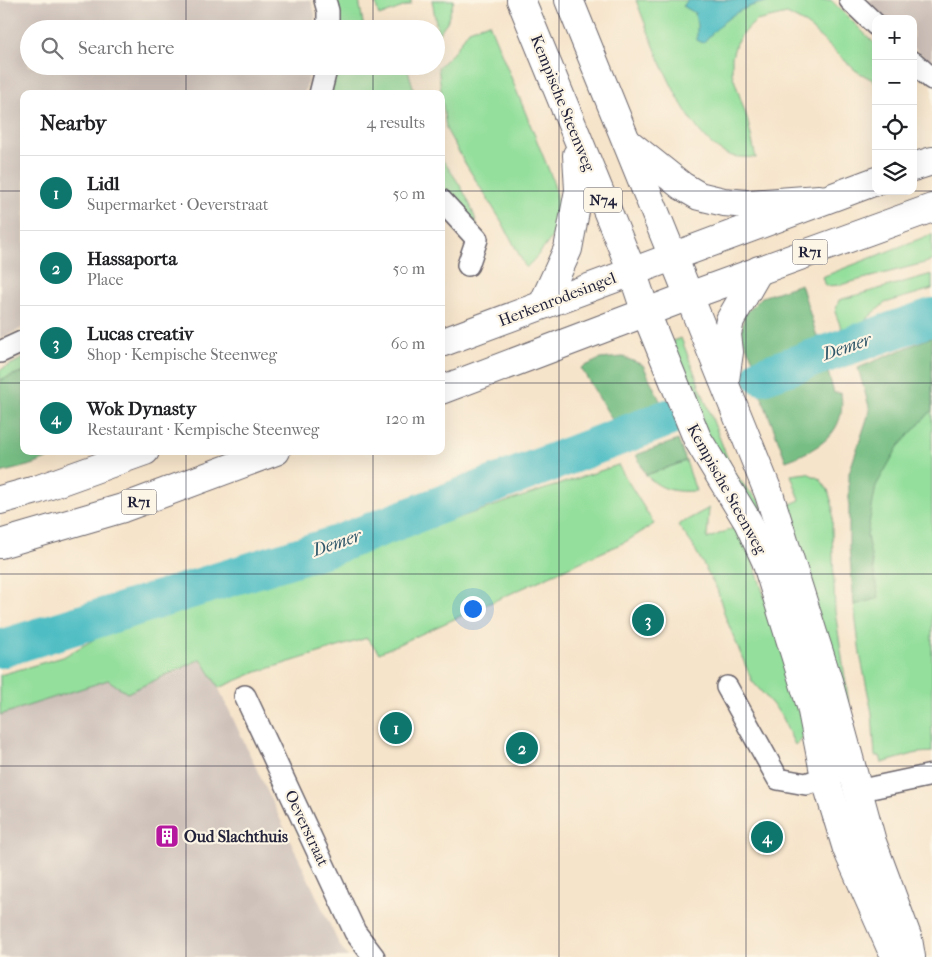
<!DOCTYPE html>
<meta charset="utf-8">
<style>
:root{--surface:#fff;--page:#f6f6f6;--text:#202124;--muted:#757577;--line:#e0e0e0;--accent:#0f766e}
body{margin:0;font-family:"IM FELL French Canon",serif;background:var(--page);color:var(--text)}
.controls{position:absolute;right:15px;top:15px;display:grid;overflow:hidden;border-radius:10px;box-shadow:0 5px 20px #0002}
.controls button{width:45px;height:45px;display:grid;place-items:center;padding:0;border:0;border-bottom:1px solid var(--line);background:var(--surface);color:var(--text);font:25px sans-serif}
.you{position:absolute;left:472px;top:608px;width:18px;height:18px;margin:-12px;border:4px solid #fff;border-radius:50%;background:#1a73e8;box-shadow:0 0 0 8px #1a73e833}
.badge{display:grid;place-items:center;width:32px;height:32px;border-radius:50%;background:var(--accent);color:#fff;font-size:16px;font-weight:700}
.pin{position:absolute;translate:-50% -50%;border:2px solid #fff;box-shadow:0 1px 5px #0006}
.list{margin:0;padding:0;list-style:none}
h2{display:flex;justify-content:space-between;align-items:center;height:65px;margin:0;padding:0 20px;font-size:21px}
h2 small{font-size:16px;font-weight:400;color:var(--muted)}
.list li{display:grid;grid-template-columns:32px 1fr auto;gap:15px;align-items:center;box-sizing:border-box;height:75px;padding:0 20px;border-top:1px solid var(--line)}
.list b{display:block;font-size:19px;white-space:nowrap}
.list p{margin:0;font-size:16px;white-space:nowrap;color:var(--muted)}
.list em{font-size:16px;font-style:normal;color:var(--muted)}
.icon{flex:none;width:28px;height:28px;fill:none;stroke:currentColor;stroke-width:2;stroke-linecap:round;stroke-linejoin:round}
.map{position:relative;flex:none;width:932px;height:957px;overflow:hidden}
.search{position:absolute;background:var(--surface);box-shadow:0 5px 20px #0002;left:20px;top:20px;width:425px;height:55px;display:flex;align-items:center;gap:12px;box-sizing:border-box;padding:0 18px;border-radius:28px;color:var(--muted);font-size:19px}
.panel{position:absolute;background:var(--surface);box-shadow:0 5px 20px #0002;left:20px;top:90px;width:425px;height:365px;border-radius:10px}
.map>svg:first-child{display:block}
.industrial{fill:#cec1ba}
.green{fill:#94df9c;stroke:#5b806c}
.forest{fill:#77be84;stroke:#4c7060}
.water{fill:#4fbec4;stroke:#387080}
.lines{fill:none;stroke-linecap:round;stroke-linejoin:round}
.river{stroke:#4fbec4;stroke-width:38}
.street-casing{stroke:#6c666d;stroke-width:24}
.secondary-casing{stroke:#6c666d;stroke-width:30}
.primary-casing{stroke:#6c666d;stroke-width:30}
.highway-casing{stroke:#6c666d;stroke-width:30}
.street{stroke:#fff;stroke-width:21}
.secondary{stroke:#fff;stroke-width:28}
.primary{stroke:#fff;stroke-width:28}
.highway{stroke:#fff;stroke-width:28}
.grid{fill:none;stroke:#22223b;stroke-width:1;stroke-opacity:0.55}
.labels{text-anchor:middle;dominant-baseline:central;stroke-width:4.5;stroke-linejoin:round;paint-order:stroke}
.shield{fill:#fcf5e5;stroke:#63616e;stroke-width:1}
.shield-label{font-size:15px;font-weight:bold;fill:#22223b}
.street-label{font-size:16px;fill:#22223b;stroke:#fcf5e5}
.poi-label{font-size:16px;font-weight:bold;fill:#22223b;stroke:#fcf5e5;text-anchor:start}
.water-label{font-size:18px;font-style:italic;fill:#32596b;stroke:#fcf5e5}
</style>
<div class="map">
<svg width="932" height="957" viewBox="0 0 932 957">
<rect width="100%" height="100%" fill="#fcf5e5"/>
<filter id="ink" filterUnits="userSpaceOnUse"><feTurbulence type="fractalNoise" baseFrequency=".02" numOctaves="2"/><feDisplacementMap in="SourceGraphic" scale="10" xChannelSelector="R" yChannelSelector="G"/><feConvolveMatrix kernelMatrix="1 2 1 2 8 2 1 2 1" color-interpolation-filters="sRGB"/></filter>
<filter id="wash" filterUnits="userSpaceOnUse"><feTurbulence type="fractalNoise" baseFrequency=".0096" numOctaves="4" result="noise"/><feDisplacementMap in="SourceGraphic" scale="20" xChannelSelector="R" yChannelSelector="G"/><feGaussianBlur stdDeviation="1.12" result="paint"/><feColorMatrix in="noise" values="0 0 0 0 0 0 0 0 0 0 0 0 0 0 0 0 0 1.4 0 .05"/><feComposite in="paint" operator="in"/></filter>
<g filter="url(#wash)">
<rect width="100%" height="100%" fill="#f6e4ca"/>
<g class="industrial">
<polygon points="0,0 311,0 315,14 314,29 29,29 29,66 312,66 304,94 24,94 24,327 0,339"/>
<polygon points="866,0 932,0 932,65 913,47 913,19 885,19"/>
<polygon points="201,658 219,689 339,944 348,957 0,957 0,715 108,680 127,693"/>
</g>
<g class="green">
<polygon points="336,0 359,0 364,29 337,29 339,11"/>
<polygon points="375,0 411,0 411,4 379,16"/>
<polygon points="432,0 454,0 447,22 438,34"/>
<path d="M636,0h195l45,45v37l-21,-12 -49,-46 -19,-10 -31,7 -12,11 -8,11 -4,14v16l15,45 9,40c-8,-1 -20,0 -27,-3 -43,-16 -77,-114 -93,-155z"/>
<path d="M489,23l63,155c3,10 10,37 6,46 -4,14 -22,34 -32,44l-24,-46 -37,-59 -19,-34 -8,-62 15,-14 16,-23z"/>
<polygon points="333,66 401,66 408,70 415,94 335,94 330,91"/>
<path d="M441,158c15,20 30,42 36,67l-36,-38z"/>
<polygon points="932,234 932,261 840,285 825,286 822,277"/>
<polygon points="932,274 932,289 885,303 845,338 835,312 839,300"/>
<polygon points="681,338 732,470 747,489 760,501 815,671 706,437 668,343"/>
<polygon points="24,358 24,377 21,372 0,380 0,370"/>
<polygon points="932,380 932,752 917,753 882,763 880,756 875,756 872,713 860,654 854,605 864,602 856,503"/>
<path d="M686,461l10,30c-21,1 -34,0 -50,-16z"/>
<polygon points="618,465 654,524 627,541 379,653 367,638 254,673 219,688 201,659 127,693 108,680 0,715 0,675 63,657 98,637"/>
<polygon points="807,473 820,479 828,490 833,507 832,530 835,611 855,744 786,506 800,500 791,475"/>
<polygon points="709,508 707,539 741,525 809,732 795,745 779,712 752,681 725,616 717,589 692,544 678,525"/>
</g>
<g class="forest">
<polygon points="801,284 818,340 807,349 787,353 755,363 741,336 744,315 762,297"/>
<polygon points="932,337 932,410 898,447 876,486 867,535 879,598 854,605 849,547 849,473 870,410 858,368"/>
<polygon points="623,357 643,365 664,409 616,426 581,368 600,359"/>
<path d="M824,358l10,35h7c6,40 -22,56 -55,68l-30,-79z"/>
<polygon points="22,372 24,377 24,451 56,451 57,454 35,464 0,473 0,380"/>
<polygon points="678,440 686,461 646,475 636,455"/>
</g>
<path class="water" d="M688,0h94c-39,4 -53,14 -79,43l-6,-3v-15l-2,-12 -12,-7z"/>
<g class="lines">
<g class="river">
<polyline points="762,376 932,317"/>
<polyline points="0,649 335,545 668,418"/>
</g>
</g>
</g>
<g filter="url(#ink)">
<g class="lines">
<g class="street-casing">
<g id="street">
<polyline points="325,0 328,11 328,29"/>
<polyline points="850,0 876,25"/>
<polyline points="913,62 932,79"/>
<polyline points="320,94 327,66"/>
<polyline points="441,200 477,239 468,265"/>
<polyline points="0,352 24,341"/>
<polyline points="727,687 778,779 806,784 839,773"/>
<polyline points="245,696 355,932 374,957"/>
<polyline points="857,791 932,775"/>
</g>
</g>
<g class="secondary-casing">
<g id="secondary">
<polyline points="689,296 769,494 828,681 872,842 908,939 911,957"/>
<polyline points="646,313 697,438 748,522 766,561 811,706 825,777 847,849 890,946 898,957"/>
<polyline points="725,380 729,352 727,334 730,320 759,270"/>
</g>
</g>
<g class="primary-casing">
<g id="primary">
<polyline points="521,0 632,271 646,313"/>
<polyline points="569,0 689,296"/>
<polyline points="627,142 682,186 699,196 724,202 748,204 819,199"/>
<polyline points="543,304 568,249 579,190 577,155"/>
</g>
</g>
<g class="highway-casing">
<g id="highway">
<polyline points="913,167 932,161"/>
<polyline points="441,343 876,181"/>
<polyline points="441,390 689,296 932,208"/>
<polyline points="0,500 36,490 145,451"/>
<polyline points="0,544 123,508 276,451"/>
</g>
</g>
<use href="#street" class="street"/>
<use href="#secondary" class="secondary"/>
<use href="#primary" class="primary"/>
<use href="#highway" class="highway"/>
</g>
</g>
<path class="grid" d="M186,0v29M373,0v29M559,0v957M746,0v957M186,66v28M373,66v28M0,191h24M441,191h491M0,383h24M441,383h491M186,451v506M373,451v506M0,574h932M0,766h932"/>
<defs>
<g id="building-square" transform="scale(1.25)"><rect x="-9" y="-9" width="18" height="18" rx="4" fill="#b5179e" stroke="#fcf5e5"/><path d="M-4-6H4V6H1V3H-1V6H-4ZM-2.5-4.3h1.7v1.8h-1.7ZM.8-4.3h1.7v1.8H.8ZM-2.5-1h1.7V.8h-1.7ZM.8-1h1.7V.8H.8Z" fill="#fff"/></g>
</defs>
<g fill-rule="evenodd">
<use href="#building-square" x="167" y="836"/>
</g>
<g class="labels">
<g class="shield">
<rect x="584" y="187.5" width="38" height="25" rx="4"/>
<rect x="792.5" y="239.5" width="35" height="25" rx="4"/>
<rect x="121.5" y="489.5" width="35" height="25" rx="4"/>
</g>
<g class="shield-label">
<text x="603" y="200">N74</text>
<text x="810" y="252">R71</text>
<text x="139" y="502">R71</text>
</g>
<g class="street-label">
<text transform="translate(563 103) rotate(68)">Kempische Steenweg</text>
<text transform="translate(557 299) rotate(-21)">Herkenrodesingel</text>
<text transform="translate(727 489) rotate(61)">Kempische Steenweg</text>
<text transform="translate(307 828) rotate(65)">Oeverstraat</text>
</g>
<g class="poi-label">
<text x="184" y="836">Oud Slachthuis</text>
</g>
<g class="water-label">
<text transform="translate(847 347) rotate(-19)">Demer</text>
<text transform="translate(337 543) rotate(-19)">Demer</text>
</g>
</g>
</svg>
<div class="controls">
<button>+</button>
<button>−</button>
<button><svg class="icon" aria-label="locate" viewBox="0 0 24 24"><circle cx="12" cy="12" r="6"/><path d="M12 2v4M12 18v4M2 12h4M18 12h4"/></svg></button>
<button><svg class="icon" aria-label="layers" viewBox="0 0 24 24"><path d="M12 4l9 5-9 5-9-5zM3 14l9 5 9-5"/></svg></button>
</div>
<div class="you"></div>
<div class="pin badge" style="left:396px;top:728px">1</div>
<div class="pin badge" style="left:522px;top:748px">2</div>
<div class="pin badge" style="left:648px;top:620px">3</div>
<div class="pin badge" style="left:767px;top:837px">4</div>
<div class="search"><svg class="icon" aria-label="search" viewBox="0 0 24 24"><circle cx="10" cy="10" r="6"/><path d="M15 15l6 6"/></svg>Search here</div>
<section class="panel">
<h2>Nearby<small>4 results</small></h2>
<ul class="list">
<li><span class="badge">1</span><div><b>Lidl</b><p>Supermarket · Oeverstraat</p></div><em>50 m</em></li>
<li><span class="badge">2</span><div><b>Hassaporta</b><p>Place</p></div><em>50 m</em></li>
<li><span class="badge">3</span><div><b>Lucas creativ</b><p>Shop · Kempische Steenweg</p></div><em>60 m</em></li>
<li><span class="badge">4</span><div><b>Wok Dynasty</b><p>Restaurant · Kempische Steenweg</p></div><em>120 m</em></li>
</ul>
</section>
</div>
